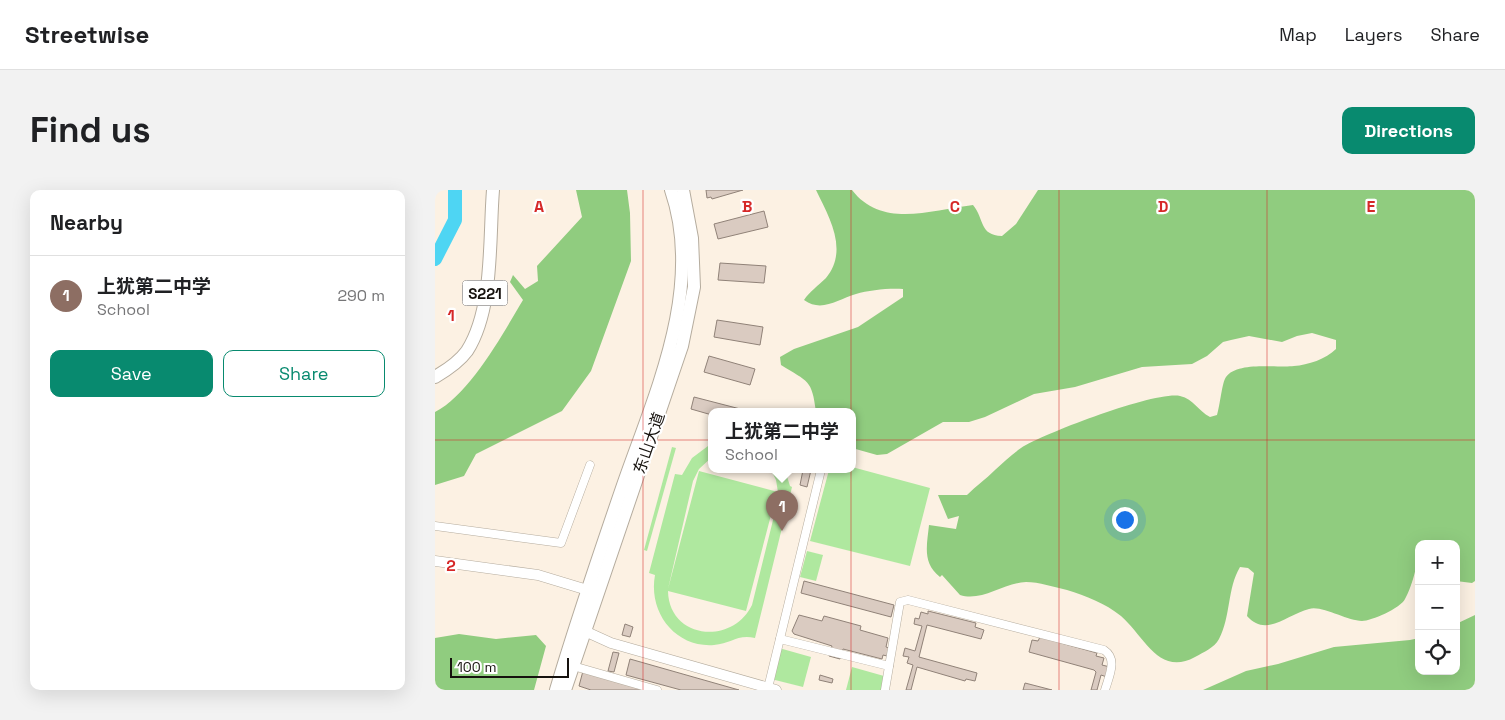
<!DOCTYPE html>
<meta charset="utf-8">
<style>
:root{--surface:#fff;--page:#f2f2f2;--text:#202124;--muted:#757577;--line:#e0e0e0;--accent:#088a6f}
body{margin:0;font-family:"Space Grotesk","Noto Sans SC",sans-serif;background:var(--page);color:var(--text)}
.controls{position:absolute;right:15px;bottom:15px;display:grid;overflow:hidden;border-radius:10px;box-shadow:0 5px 20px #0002}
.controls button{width:45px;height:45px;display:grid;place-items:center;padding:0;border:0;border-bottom:1px solid var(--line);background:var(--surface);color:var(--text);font:25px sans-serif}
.scale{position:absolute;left:15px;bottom:12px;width:119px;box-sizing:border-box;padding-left:5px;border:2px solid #16120e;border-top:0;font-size:14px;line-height:18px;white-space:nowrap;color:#16120e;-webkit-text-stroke:4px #fff;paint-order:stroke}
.you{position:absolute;left:689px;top:329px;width:18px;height:18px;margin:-12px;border:4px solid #fff;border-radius:50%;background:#1a73e8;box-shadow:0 0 0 8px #1a73e833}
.badge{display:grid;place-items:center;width:32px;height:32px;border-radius:50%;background:var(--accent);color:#fff;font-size:16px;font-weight:700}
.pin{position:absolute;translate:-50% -41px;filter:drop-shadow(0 1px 2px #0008)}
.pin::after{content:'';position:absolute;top:26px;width:18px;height:15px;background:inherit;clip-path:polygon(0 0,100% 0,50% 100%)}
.popup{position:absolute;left:273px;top:218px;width:148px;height:65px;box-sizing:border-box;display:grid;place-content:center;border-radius:10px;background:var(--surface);filter:drop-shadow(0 1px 4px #0005);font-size:16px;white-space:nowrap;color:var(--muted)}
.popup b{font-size:19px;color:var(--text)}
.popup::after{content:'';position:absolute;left:50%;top:100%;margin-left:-10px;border:10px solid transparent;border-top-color:var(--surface)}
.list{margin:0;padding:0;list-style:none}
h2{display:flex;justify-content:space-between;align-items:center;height:65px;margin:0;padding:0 20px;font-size:21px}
h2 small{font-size:16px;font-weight:400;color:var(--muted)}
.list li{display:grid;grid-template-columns:32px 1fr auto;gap:15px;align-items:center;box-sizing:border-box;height:80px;padding:0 20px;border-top:1px solid var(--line)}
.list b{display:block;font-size:19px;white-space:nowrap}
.list p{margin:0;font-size:16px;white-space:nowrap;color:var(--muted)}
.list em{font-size:16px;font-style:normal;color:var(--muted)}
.actions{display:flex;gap:10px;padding:15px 20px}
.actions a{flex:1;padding:11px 0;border:1px solid var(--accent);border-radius:10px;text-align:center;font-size:18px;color:var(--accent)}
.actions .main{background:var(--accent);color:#fff}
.icon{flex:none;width:28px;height:28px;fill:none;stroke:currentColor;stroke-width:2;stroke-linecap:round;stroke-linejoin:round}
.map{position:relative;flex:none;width:1040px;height:500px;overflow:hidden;border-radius:10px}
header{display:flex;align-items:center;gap:30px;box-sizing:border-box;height:70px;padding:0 25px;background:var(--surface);border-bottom:1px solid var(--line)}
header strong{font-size:24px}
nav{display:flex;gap:28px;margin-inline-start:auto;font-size:18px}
.intro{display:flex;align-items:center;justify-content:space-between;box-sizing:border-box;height:120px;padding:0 30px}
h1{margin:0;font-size:35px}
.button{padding:12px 22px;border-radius:10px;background:var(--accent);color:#fff;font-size:18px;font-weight:700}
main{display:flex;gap:30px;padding:0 30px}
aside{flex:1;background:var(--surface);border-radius:10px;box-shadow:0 5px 20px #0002}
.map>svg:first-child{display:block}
.green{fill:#afe89f;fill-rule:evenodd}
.forest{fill:#90cc7f}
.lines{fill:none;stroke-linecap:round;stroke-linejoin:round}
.river{stroke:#4ed5f3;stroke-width:14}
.building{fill:#dacbc1;stroke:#908278}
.minor-casing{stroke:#b5ac9e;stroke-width:9}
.tertiary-casing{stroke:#b5ac9e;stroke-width:11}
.primary-casing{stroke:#b5ac9e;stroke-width:14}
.minor{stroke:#fff;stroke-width:8}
.tertiary{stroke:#fff;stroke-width:10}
.primary{stroke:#fff;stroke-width:12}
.grid{fill:none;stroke:#d62828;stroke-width:1;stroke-opacity:0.55}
.labels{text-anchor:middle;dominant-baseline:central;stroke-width:4.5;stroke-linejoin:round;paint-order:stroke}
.shield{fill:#fff;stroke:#5c5956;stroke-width:1}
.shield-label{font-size:15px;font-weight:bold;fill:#16120e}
.street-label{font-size:16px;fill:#16120e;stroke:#fff}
.grid-label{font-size:16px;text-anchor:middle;font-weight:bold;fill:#d62828;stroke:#fff;stroke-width:4.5;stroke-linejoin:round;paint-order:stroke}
</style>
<header>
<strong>Streetwise</strong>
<nav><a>Map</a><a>Layers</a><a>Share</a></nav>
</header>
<div class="intro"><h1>Find us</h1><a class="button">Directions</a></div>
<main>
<aside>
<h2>Nearby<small></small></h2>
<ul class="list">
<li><span class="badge" style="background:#8d6e63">1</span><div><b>上犹第二中学</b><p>School</p></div><em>290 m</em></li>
</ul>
<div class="actions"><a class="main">Save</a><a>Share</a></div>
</aside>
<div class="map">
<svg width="1040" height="500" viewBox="0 0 1040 500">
<rect width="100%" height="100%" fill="#fcf1e3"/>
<g class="green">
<path d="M277,253v14l-13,12 -6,12 -25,108 31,-118 79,21 -2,-12 -5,-10h14l5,16 2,1 -37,151c-18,-4 -24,6 -41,7 -39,3 -66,-33 -59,-70l-6,-2 26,-99 7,1 10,-17zM342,302l1,8 -26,105c-20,41 -83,34 -84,-14l78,20z"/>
<polygon points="237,257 241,258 212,361 209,360"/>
<polygon points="417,277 495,298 475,376 375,351 394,280 417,280"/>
<polygon points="372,361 388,365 381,391 365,387"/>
<polygon points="344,458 376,467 368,497 336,489"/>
<polygon points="417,477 449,486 446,500 411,500"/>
</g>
<g class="forest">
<path d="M141,0h51l3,23 1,48 -40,110 -29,40 -86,43 -12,22 -29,9v-73c35,-18 67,-77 88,-112l-13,-18 3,-7 12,14 13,-8 -1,-15 45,-49z"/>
<path d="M381,0h36c30,39 79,20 121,15 12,15 6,30 29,31l14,-12 22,-34h437v391l-3,2 -16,-2v-37h-37c0,15 -6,41 -14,55 -4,9 -34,22 -43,22 -15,0 -40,-16 -53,-12 -21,5 -43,29 -62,7l7,-43 -6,-5 -8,-1c-13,22 -9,49 -21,72 -5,9 -15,13 -24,18 -36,20 -51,-21 -74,-41 -16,-13 -35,-20 -54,-26 -13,-3 -28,-8 -41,-8 -23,1 -44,20 -66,13l-18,-20 -2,2c-18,-14 -13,-32 -11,-52l27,4 3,-13 -11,3 -10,-24h29c9,-9 19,-16 28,-25 9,-8 16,-15 26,-22 24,-15 134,-57 159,-52 14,3 18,15 30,21l7,-2c3,-9 5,-33 9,-38 11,-16 51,-9 68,-11 14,-1 32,-7 42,-17v-9l-24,-7 -15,3 -15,6 -33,-6 -18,4 -8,2 -16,14 -15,8 -50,3 -67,20 -41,7 -49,23 -16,5h-26l-56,32 -10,1 -25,-7v-36h-36c-4,-33 -8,-30 -35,-47l-1,-8 14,-8 64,-22 45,-30v-8c-14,-1 -34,1 -47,5 -18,5 -34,19 -52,6 6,-9 14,-14 22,-22 23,-28 3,-61 -10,-88z"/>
<polygon points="1040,425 1040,500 768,500 811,481 843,474 899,457 975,450 984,448 984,481 1021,481 1021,434"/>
<polygon points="24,444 61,449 101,445 111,456 99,500 0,500 0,448"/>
</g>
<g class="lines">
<polyline class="river" points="0,69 20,30 20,0"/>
</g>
<g class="building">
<polygon points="271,0 308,0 277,9 276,7 272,8"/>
<polygon points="329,21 333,37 283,49 279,34"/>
<polygon points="285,73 331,76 329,93 283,90"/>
<polygon points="282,130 328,137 325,155 279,147"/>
<polygon points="274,166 320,179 315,195 269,182"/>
<polygon points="259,207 313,221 313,222 277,222 277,225 256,219"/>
<polygon points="368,280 376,280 372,297 365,295"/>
<polygon points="369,391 459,415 456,427 366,403"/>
<polygon points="493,421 541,433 540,437 549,440 546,449 492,435 484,467 542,483 540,491 531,489 530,491 482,477 476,500 471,500 478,475 472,473 474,467 468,466 470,458 480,461 487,436 479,434 480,428 484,429 486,422 493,424"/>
<polygon points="364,425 387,431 389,426 426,436 425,440 453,448 451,457 454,458 452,466 448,465 447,469 408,459 405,469 394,466 397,456 359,444 357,441"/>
<polygon points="190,434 198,437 195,447 187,445"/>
<polygon points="605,447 662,463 661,466 669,468 667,475 675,477 672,487 666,485 662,500 656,500 661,482 659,480 594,462 597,450 603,451"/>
<polygon points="178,462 184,463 179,482 173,481"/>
<polygon points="195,469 304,500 246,500 191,485"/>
<polygon points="148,481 212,500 156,500 144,496"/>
<polygon points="385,485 398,489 397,493 384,490"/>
<polygon points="590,493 617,500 588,500"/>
</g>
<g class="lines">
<g class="minor-casing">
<g id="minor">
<polyline points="0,336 126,353 155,275"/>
<polyline points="345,449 454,476"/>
<polyline points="138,476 222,500"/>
<polyline points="333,498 386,280"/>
<path d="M450,500l15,-88 8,-2 196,50c14,9 5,26 1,40"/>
</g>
</g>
<g class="tertiary-casing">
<g id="tertiary">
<polyline points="0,371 103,385 159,402"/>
<polyline points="143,438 176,453 341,500"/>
</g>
</g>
<g class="primary-casing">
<g id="primary">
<path d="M0,187c12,-7 24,-15 32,-26 27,-42 22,-113 26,-161"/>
<path d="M121,500c20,-68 43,-135 66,-202 32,-93 83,-199 49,-298"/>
<polyline points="130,500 247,156 259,97 257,48 248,0"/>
</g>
</g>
<use href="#minor" class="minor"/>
<use href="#tertiary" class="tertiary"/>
<use href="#primary" class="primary"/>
</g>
<path class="grid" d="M208,0v500M416,0v500M624,0v500M832,0v500M0,250h1040"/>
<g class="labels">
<rect class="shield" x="27.5" y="90.5" width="45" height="25" rx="4"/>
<g class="shield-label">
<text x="50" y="103">S221</text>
</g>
<g class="street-label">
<text transform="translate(214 253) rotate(-71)">东山大道</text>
</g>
</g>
<g class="grid-label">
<text x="104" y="22">A</text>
<text x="312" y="22">B</text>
<text x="520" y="22">C</text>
<text x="728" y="22">D</text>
<text x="936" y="22">E</text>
<text x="16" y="131">1</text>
<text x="16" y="381">2</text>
</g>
</svg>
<div class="controls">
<button>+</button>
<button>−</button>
<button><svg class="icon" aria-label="locate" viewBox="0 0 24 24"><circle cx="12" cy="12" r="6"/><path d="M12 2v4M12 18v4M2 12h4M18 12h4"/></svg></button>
</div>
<div class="scale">100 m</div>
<div class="you"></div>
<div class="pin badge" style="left:347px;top:341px;background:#8d6e63">1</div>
<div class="popup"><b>上犹第二中学</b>School</div>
</div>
</main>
